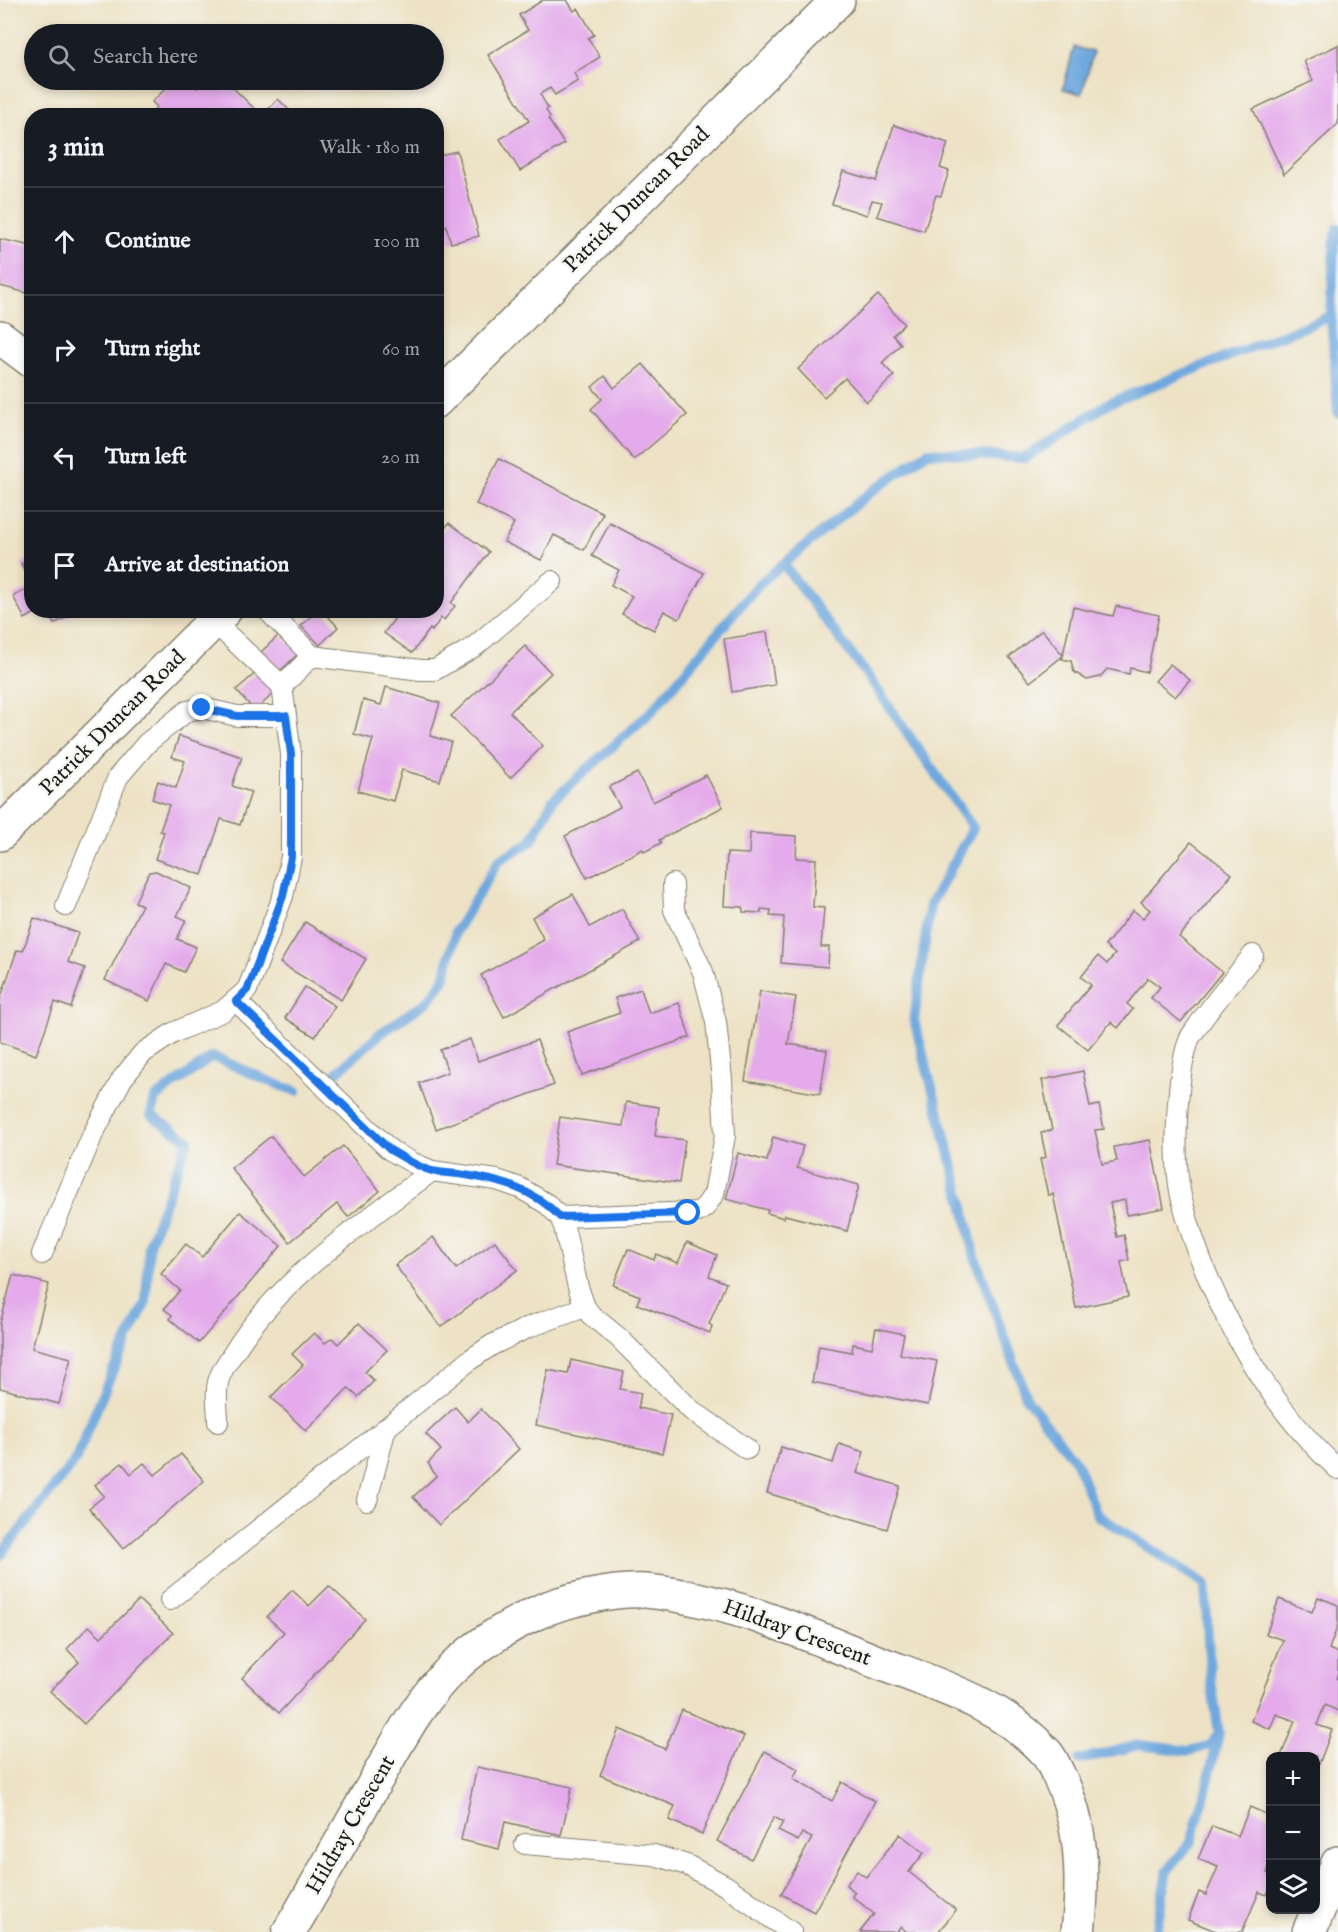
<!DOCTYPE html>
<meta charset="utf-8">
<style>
:root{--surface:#171b24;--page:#20242c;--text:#f1f3f6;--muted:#9ea1a6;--line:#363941}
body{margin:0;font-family:"IM FELL English",serif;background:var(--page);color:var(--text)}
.controls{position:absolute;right:18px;bottom:18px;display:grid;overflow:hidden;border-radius:12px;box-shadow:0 3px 9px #0003}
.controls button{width:54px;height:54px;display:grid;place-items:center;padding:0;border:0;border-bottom:2px solid var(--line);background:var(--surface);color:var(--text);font:30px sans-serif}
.stop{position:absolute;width:18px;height:18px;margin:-14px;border:4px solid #1a73e8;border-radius:50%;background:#fff}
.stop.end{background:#1a73e8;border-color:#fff;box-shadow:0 2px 6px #0008}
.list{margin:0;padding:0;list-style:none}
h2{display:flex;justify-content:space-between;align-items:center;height:78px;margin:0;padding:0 24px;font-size:26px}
h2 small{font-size:20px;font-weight:400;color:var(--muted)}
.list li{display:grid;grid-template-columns:39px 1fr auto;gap:18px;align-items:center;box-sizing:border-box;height:108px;padding:0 24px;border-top:2px solid var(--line)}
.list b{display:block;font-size:22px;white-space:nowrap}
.list em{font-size:20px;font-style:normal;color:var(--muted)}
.icon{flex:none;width:33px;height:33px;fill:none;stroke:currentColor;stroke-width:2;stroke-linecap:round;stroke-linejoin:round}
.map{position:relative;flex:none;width:1338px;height:1932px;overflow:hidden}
.search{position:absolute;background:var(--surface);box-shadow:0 3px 9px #0003;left:24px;top:24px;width:420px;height:66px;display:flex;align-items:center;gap:15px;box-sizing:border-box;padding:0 21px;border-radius:33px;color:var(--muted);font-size:22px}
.panel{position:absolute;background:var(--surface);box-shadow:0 3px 9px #0003;left:24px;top:108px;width:420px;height:510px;border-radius:24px}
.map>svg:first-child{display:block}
.water{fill:#6fa8de;stroke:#46627d;stroke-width:1.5}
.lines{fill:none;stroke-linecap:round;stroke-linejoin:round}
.stream{stroke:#6fa8de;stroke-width:10}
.building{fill:#e4aaeb}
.service-casing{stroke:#847f70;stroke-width:22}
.minor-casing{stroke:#847f70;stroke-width:36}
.service{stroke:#fff;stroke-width:20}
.minor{stroke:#fff;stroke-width:33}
.route{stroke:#1a73e8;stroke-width:8}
.labels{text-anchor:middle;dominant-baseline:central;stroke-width:4.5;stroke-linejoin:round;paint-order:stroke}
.street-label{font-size:22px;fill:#1c1c1c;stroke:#f6f6f2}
</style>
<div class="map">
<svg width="1338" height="1932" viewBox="0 0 1338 1932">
<rect width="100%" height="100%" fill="#f6f6f2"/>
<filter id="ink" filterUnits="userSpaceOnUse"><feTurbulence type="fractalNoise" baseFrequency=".0167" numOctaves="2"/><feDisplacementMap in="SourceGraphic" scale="12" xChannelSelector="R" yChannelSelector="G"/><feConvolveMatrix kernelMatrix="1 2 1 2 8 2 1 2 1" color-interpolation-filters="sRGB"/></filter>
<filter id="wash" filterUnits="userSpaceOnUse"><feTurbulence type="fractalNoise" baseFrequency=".008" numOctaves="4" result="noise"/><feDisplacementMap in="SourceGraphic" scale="24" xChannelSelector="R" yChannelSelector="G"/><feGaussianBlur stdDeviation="1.35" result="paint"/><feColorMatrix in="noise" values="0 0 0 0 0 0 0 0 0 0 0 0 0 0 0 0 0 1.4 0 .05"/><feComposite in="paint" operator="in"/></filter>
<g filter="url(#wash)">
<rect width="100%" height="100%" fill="#ede2c5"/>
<polygon class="water" points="1074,47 1093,52 1082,94 1063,89"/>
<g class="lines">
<g class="stream">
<polyline points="1338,228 1334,245 1331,316 1338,413"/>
<polyline points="337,1072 381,1033 428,1001 444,979 456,931 499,860 531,842 553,800 652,711 758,585 783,564"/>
<path d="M0,1556l76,-97 36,-87 34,-70 3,-57 39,-105 -37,-25 4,-17 57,-41c30,10 55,26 85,34"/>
<polyline points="1079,1760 1139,1745 1189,1751 1211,1745 1219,1733 1210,1674 1205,1584 1097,1515 1076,1462 1027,1399 975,1257 964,1208 914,1020 930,905 973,828 865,672 783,564 867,495 928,452 1025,458 1109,403 1331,316"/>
<polyline points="1156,1932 1167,1871 1191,1842 1206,1791 1218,1738"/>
</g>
</g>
<g id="blocks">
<g class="building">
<polygon points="543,0 567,0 574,11 578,8 594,35 588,38 600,57 574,73 578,81 555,95 550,88 540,94 548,108 546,110 550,117 548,119 564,144 520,171 500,139 529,121 488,55 528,30 519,15"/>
<polygon points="1338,45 1338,124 1284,174 1253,109 1313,81 1304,61"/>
<polygon points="174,80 189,80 197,88 205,80 225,80 262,116 148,116 157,107 152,102"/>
<polygon points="278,99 295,116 262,116"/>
<polygon points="894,125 948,143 940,168 949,171 941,196 936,195 924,231 877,216 882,202 872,200 867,215 832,204 843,171 876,181"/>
<polygon points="457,151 479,236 451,243 446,225 436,227 436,156"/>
<polygon points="0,239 32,246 32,297 27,293 0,286"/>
<polygon points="878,295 904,324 893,335 901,344 882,363 894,376 867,402 845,378 824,397 798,369"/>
<polygon points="643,364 687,415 634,460 591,409 602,399 592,387 605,376 614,388"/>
<polygon points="499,459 603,513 584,550 554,535 541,560 504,542 514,523 476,504"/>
<polygon points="449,523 489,552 451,603 455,606 444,620 441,618 432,631 430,629 412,653 384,633 401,610 436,610 436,540"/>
<polygon points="610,523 704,573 679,619 664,611 654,630 622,614 632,596 611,585 619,570 592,556"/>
<polygon points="32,558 32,583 21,564"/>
<polygon points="32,587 32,610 40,610 25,619 13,596"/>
<polygon points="1116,606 1159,615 1147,672 1130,668 1129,674 1107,669 1100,677 1087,680 1074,672 1071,661 1062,659 1063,656 1030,682 1009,657 1042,630 1063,655 1073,607 1113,616"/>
<polygon points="47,610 80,610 54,624"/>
<polygon points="318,610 322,610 338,627 320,645 301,626"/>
<polygon points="767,632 775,685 732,692 724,639"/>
<polygon points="280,634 299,653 280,671 261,652"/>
<polygon points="525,646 551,673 510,712 543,746 510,778 451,716"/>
<polygon points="1170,664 1190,680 1175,697 1155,681"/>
<polygon points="257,672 275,692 255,711 236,690"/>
<polygon points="386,687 440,703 430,736 451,742 440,781 402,770 393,801 358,791 373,739 354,734 363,700 381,705"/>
<polygon points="179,736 242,757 232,786 251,792 240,825 221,819 202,875 155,859 164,832 160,831 169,805 152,799 158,781 176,788 185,761 172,757"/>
<polygon points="637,773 653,802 706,775 723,807 659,840 661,843 644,852 643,849 587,878 565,836 620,807 609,787"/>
<polygon points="750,833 797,836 796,858 816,859 813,907 824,908 821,947 829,947 828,967 781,963 784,917 770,916 771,910 761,909 761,913 743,912 743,907 724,906 727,853 749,854"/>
<polygon points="1191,842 1232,874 1179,937 1222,972 1181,1022 1151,998 1160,987 1148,978 1127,1004 1133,1009 1118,1028 1111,1022 1088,1050 1058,1025 1091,985 1081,977 1098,956 1107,964 1115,954 1105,946 1133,910 1143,918 1150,910 1141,902"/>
<polygon points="156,871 191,888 177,916 186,920 177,939 196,947 184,972 166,964 149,1001 105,980 142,905 135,902 149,872"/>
<polygon points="573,894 590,927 622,909 640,942 504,1017 481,975 544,940 532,917"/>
<polygon points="34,918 78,933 68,962 85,968 71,1008 55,1002 36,1055 0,1042 0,1000 17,950 23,951"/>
<polygon points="305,922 366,959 341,1000 280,963"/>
<polygon points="305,987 335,1006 315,1037 285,1018"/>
<polygon points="641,989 649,1013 679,1003 690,1037 582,1075 567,1032 620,1013 615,998"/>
<polygon points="760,991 796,997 788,1044 827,1050 820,1094 745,1081"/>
<polygon points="470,1039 478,1061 537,1040 554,1085 436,1129 419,1083 448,1072 440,1050"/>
<polygon points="1083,1071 1090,1107 1099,1105 1104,1129 1095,1130 1102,1164 1117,1161 1114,1147 1150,1140 1164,1208 1127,1215 1125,1200 1110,1203 1117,1237 1124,1235 1129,1260 1121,1262 1128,1297 1076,1308 1053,1194 1048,1195 1040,1159 1046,1157 1041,1133 1052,1130 1042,1080"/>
<polygon points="626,1102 659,1107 655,1136 685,1140 679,1183 553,1165 560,1117 623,1126"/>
<polygon points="271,1136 304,1177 343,1146 380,1191 348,1217 337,1204 290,1242 231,1168"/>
<polygon points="773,1137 803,1146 797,1168 859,1185 847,1231 785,1215 784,1218 767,1213 768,1210 726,1199 738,1153 767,1161"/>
<polygon points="240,1212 281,1246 199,1343 170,1319 172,1315 164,1309 180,1290 161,1274 186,1244 202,1257"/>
<polygon points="433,1237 456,1269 495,1241 517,1270 441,1327 395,1265"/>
<polygon points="687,1242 717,1255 709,1276 726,1283 709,1324 712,1326 710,1333 637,1304 640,1296 613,1285 628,1249 654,1260 656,1254 678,1263"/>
<polygon points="13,1275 49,1284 32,1348 71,1358 59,1404 0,1388 0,1324"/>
<polygon points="359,1323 387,1350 365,1372 374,1381 358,1397 348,1388 306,1431 271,1397 303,1365 292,1354 314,1333 325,1343 332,1338 338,1344"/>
<polygon points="876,1328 904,1334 900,1354 937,1361 928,1405 812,1382 819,1346 852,1352 853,1344 872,1348"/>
<polygon points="571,1360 624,1372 620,1389 641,1393 638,1408 671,1415 662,1453 536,1425 548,1370 568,1374"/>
<polygon points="455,1407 468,1422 481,1409 519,1449 439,1525 413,1497 436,1476 428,1463 441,1450 426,1434"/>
<polygon points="839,1444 864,1452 857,1473 900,1486 887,1529 767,1493 781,1447 833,1463"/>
<polygon points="181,1454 204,1481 123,1549 89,1508 104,1496 95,1485 122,1463 131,1474 144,1463 155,1475"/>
<polygon points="329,1586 365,1619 279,1713 242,1678 284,1632 267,1617 292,1590 309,1606"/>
<polygon points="1318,1597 1338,1605 1338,1625 1329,1649 1338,1653 1338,1672 1336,1678 1338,1679 1338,1711 1325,1705 1317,1725 1332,1730 1316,1772 1316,1756 1281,1756 1295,1721 1276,1714 1270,1729 1251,1721 1283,1640 1266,1634 1279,1599 1312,1612"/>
<polygon points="139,1600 173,1633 84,1724 50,1691 79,1662 67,1649 89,1626 101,1637"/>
<polygon points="682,1710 744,1736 702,1834 669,1820 675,1806 600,1775 619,1729 665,1749"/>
<polygon points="765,1751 798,1769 793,1779 832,1801 842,1782 875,1801 814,1912 781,1894 812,1838 802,1833 798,1841 778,1831 783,1822 774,1817 751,1859 717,1841"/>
<polygon points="477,1767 572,1787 561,1835 505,1822 499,1849 461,1840"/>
<polygon points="1250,1807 1270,1816 1270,1864 1267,1873 1270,1874 1270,1887 1267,1895 1259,1892 1242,1932 1218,1932 1188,1920 1199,1892 1206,1895 1218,1867 1198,1859 1212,1826 1238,1836"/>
<polygon points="900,1834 924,1853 909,1872 956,1910 938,1932 907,1932 901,1927 897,1932 860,1932 874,1914 852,1896 855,1892 846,1885 857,1871 866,1877"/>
</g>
</g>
</g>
<g filter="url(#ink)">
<use href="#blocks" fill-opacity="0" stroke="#847f70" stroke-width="1.5"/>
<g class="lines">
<g class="service-casing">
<g id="service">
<polyline points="214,622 282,686"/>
<polyline points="312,656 421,670 435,670 474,647 552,581"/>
<polyline points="66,906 118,777 147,743 187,711 202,708 237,716 286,716"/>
<path d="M1253,955c-19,24 -39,47 -56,72 -3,5 -8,10 -9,16 -12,36 -15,117 -7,153 24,97 83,207 157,273"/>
<polyline points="236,1001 390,1150 413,1163 432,1171 497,1180 520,1188 547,1204 560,1217 564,1227 578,1287 585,1307 591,1315 619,1338 691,1410 747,1449"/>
<polyline points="560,1217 698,1212 705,1207 714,1194 725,1136 722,1080 716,1022 703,972 674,910 673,884"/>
<polyline points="42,1254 93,1134 122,1079 143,1053 173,1033 223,1011 247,990 252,978 283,896 291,857 291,754 282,686 312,656 267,610"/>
<path d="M218,1422c0,-15 -4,-32 2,-46 3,-8 9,-16 14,-24 47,-75 128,-128 198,-181"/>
<polyline points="367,1500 386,1428"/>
<polyline points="170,1600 386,1428 471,1359 492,1345 529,1327 585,1307"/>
<polyline points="525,1844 654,1855 687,1865 726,1886 791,1932"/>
</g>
</g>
<g class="minor-casing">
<g id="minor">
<polyline points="0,337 32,361"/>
<polyline points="436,401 838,0"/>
<polyline points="0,834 225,610"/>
<path d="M289,1932c29,-50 58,-100 86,-150 23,-40 44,-82 78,-114 23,-23 52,-40 81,-54 28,-14 81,-25 112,-23 82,8 156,41 231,71 60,23 126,42 170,92 5,6 8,14 11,20 25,49 26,105 20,158"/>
<polyline points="1309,1932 1338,1863"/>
</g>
</g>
<use href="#service" class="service"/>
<use href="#minor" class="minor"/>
</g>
</g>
<g class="lines" filter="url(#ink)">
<path class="route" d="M202,708l35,8h49l5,38v103l-8,39 -31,82 -5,12 -11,11 154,149c13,7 27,17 42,21 9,2 18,2 27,3 39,6 74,14 101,43l128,-4"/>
</g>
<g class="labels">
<g class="street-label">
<text transform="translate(637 200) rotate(-45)">Patrick Duncan Road</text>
<text transform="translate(113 723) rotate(-45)">Patrick Duncan Road</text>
<text transform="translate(797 1633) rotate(20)">Hildray Crescent</text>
<text transform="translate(351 1825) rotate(-60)">Hildray Crescent</text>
</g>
</g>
</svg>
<div class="controls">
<button>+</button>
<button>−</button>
<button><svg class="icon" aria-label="layers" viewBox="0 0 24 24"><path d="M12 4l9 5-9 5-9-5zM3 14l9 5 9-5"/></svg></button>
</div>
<div class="stop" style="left:688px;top:1213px"></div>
<div class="stop end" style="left:202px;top:708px"></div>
<div class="search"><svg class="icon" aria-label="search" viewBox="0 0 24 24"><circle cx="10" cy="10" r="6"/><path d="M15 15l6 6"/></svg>Search here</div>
<section class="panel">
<h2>3 min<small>Walk · 180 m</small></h2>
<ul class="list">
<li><svg class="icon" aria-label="ahead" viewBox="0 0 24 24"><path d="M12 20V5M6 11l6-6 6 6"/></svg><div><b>Continue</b></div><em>100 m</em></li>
<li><svg class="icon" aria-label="right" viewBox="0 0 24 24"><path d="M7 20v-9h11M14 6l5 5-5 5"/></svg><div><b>Turn right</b></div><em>60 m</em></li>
<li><svg class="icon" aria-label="left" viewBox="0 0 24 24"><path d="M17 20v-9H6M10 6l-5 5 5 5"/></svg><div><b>Turn left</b></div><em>20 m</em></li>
<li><svg class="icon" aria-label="arrive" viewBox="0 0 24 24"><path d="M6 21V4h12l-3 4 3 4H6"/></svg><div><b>Arrive at destination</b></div></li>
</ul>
</section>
</div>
